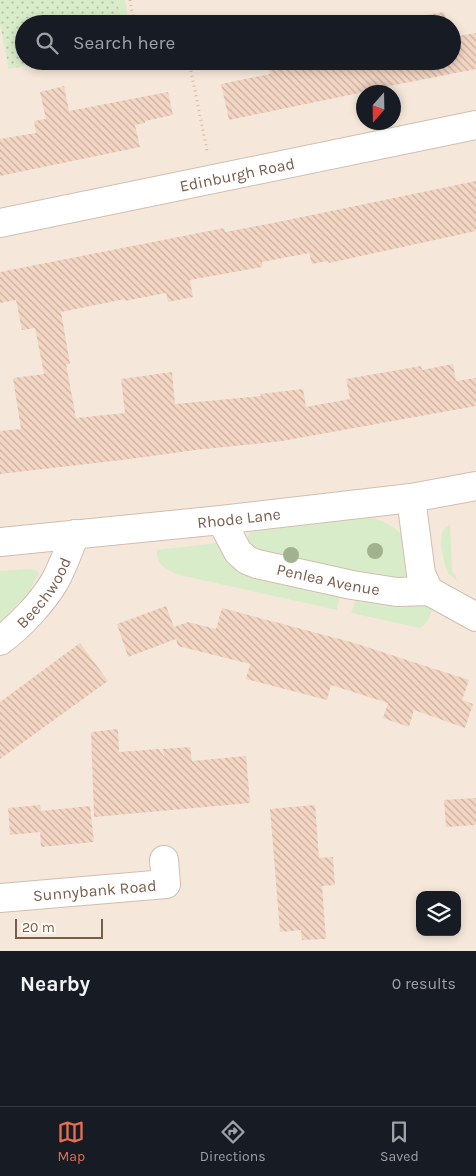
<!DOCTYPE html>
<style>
:root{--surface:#171b24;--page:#20242c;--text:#f1f3f6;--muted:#9ea1a6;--line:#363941;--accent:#e76f51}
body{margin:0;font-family:Karla,sans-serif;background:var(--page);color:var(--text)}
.controls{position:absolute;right:15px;bottom:15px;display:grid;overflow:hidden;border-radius:10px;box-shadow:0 2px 8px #0003}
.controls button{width:45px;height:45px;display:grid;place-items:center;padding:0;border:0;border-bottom:1px solid var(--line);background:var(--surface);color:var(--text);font:25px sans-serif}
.compass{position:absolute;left:356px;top:85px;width:45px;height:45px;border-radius:50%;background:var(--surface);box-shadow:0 2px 8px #0003;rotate:200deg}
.scale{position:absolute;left:15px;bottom:12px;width:88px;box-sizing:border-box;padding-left:5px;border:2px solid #7a5c4d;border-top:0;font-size:14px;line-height:18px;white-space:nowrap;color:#7a5c4d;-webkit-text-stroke:4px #fffaf3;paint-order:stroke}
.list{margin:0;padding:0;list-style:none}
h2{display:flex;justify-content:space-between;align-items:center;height:65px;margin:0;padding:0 20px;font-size:21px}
h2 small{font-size:16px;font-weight:400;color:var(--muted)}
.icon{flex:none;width:28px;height:28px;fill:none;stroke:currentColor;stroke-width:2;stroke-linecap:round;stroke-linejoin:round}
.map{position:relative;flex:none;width:476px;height:951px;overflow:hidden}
.search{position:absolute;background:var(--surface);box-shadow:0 2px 8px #0003;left:15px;right:15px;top:15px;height:55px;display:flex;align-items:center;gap:12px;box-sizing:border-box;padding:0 18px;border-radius:28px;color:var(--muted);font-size:19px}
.sheet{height:155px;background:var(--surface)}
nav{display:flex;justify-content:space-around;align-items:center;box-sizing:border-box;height:70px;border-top:1px solid var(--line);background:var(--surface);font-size:14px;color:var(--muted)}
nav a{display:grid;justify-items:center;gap:2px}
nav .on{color:var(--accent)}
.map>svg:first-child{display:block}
.residential{fill:#f5e8da;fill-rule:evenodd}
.grass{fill:#d8ecc9}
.park{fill:url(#park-dots)}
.building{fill:url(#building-back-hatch)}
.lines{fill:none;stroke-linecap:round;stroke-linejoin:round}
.minor-casing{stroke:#d1beb0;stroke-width:30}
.path{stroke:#d9b8a5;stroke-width:3;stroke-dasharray:1 4;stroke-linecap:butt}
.minor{stroke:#fff;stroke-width:28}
.tree{fill:#a0b28e}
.labels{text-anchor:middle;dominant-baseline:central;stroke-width:4;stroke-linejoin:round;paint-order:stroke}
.street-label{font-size:16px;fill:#7a5c4d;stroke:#fffaf3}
</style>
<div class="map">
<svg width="476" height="951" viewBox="0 0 476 951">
<defs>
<pattern id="park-dots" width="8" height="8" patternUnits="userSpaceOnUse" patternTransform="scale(1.25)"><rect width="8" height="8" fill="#d8ecc9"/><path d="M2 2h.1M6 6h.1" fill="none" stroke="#b4c2a5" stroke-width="1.8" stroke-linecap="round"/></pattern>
<pattern id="building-back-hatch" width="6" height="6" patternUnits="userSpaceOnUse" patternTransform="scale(1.25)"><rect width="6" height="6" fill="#f3d5c3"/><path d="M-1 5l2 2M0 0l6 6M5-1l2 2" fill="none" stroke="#cab0a1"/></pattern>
</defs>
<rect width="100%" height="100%" fill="#fdf6ec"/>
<path class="residential" d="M0,0h476v951h-476zM24,24h428v37h-428zM364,92h30v30h-30zM420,895h37v37h-37z"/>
<g class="grass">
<polygon points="117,0 125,0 129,24 121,24"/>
<path d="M370,518c14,2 30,11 36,24 2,5 1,11 1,16 1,13 2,17 -9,25l-135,-23 -17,-18 3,-8 5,-3z"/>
<polygon points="450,524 452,570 458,581 448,573 445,566 441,547 442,532"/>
<path d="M217,543l8,5 115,47 -3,15 -153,-34c-14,-4 -28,-9 -27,-26z"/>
<polygon points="31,569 37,571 39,573 29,592 0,623 0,571"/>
<path d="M358,592l67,14 7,3c-2,9 -4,13 -12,19l-69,-15z"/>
</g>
<polygon class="park" points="0,0 117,0 121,24 24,24 24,61 47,61 9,69 0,24"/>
<g class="building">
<polygon points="444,12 447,24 416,24 415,17"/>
<polygon points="476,33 476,69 359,92 359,93 229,120 221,84 270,74 268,61 302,61 303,67 334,61 452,61 452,37"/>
<polygon points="64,86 69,111 168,92 173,115 145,121 145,123 135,125 140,147 0,176 0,139 36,133 34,121 46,119 40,92"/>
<polygon points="476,181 476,231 329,263 328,261 312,264 309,253 262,262 262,267 190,280 193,297 168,302 166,293 125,301 125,299 61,312 70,364 66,364 76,418 125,413 121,379 172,372 175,404 261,396 260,394 303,389 306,407 350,399 346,379 421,366 422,370 453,364 456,381 476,378 476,406 282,441 195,450 130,459 0,474 0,431 21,429 13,378 44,374 35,328 22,330 16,300 0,303 0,272 224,228 225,232 278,222"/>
<polygon points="166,606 174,627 188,622 216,629 222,608 351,642 469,680 462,700 473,704 465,728 414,710 409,727 383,718 388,703 331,685 327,700 246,679 250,664 178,646 176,639 128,657 117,624"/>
<polygon points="80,643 108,681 0,759 0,702"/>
<polygon points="118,729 119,752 159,749 165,758 162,749 190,747 192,761 246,756 250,803 94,817 91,732"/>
<polygon points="476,798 476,825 446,827 444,800"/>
<polygon points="40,805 41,811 90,806 94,842 41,847 40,832 10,835 8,808"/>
<polygon points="315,805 319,858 333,857 335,885 322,886 326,939 302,940 301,930 280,932 270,809"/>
</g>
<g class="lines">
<g class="minor-casing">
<g id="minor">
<path id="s1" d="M0,223l476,-98"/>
<polyline points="411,498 421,574 429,591"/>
<path id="s2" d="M221,520l17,32 9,8 10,4 95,21 45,7 32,-1 47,26"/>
<path id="s3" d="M0,542l221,-22 190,-22 65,-12"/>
<path id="s4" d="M0,641c20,-15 42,-38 55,-60 8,-15 14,-31 20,-47"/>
<path id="s5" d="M0,898l166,-14 -2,-24"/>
</g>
</g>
<g class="path">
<polyline points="130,0 134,24"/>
<polyline points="189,61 207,151"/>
</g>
<use href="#minor" class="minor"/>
</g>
<g class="tree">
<circle cx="375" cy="551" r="8"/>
<circle cx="291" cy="555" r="8"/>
</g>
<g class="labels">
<g class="street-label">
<text stroke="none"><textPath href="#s1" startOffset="242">Edinburgh Road</textPath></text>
<text stroke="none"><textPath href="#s3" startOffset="240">Rhode Lane</textPath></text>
<text stroke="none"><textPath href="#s2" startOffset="132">Penlea Avenue</textPath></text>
<text stroke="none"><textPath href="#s4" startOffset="66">Beechwood</textPath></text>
<text stroke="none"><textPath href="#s5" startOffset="95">Sunnybank Road</textPath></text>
</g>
</g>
</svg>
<div class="controls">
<button><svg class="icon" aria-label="layers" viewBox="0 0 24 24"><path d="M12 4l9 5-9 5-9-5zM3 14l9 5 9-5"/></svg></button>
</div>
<svg class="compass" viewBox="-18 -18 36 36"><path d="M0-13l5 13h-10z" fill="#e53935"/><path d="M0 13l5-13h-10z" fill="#9ea1a6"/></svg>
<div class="scale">20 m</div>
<div class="search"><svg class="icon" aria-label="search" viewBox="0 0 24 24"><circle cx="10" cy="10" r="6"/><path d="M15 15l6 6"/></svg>Search here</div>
</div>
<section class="sheet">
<h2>Nearby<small>0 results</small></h2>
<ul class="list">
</ul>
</section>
<nav>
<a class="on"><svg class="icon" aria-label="map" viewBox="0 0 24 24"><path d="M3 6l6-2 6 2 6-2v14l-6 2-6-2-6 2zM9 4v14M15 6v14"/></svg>Map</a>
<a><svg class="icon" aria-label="directions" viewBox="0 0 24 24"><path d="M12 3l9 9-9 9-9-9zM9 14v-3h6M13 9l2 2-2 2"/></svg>Directions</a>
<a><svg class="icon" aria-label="saved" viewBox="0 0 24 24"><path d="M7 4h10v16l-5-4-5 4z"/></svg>Saved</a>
</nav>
